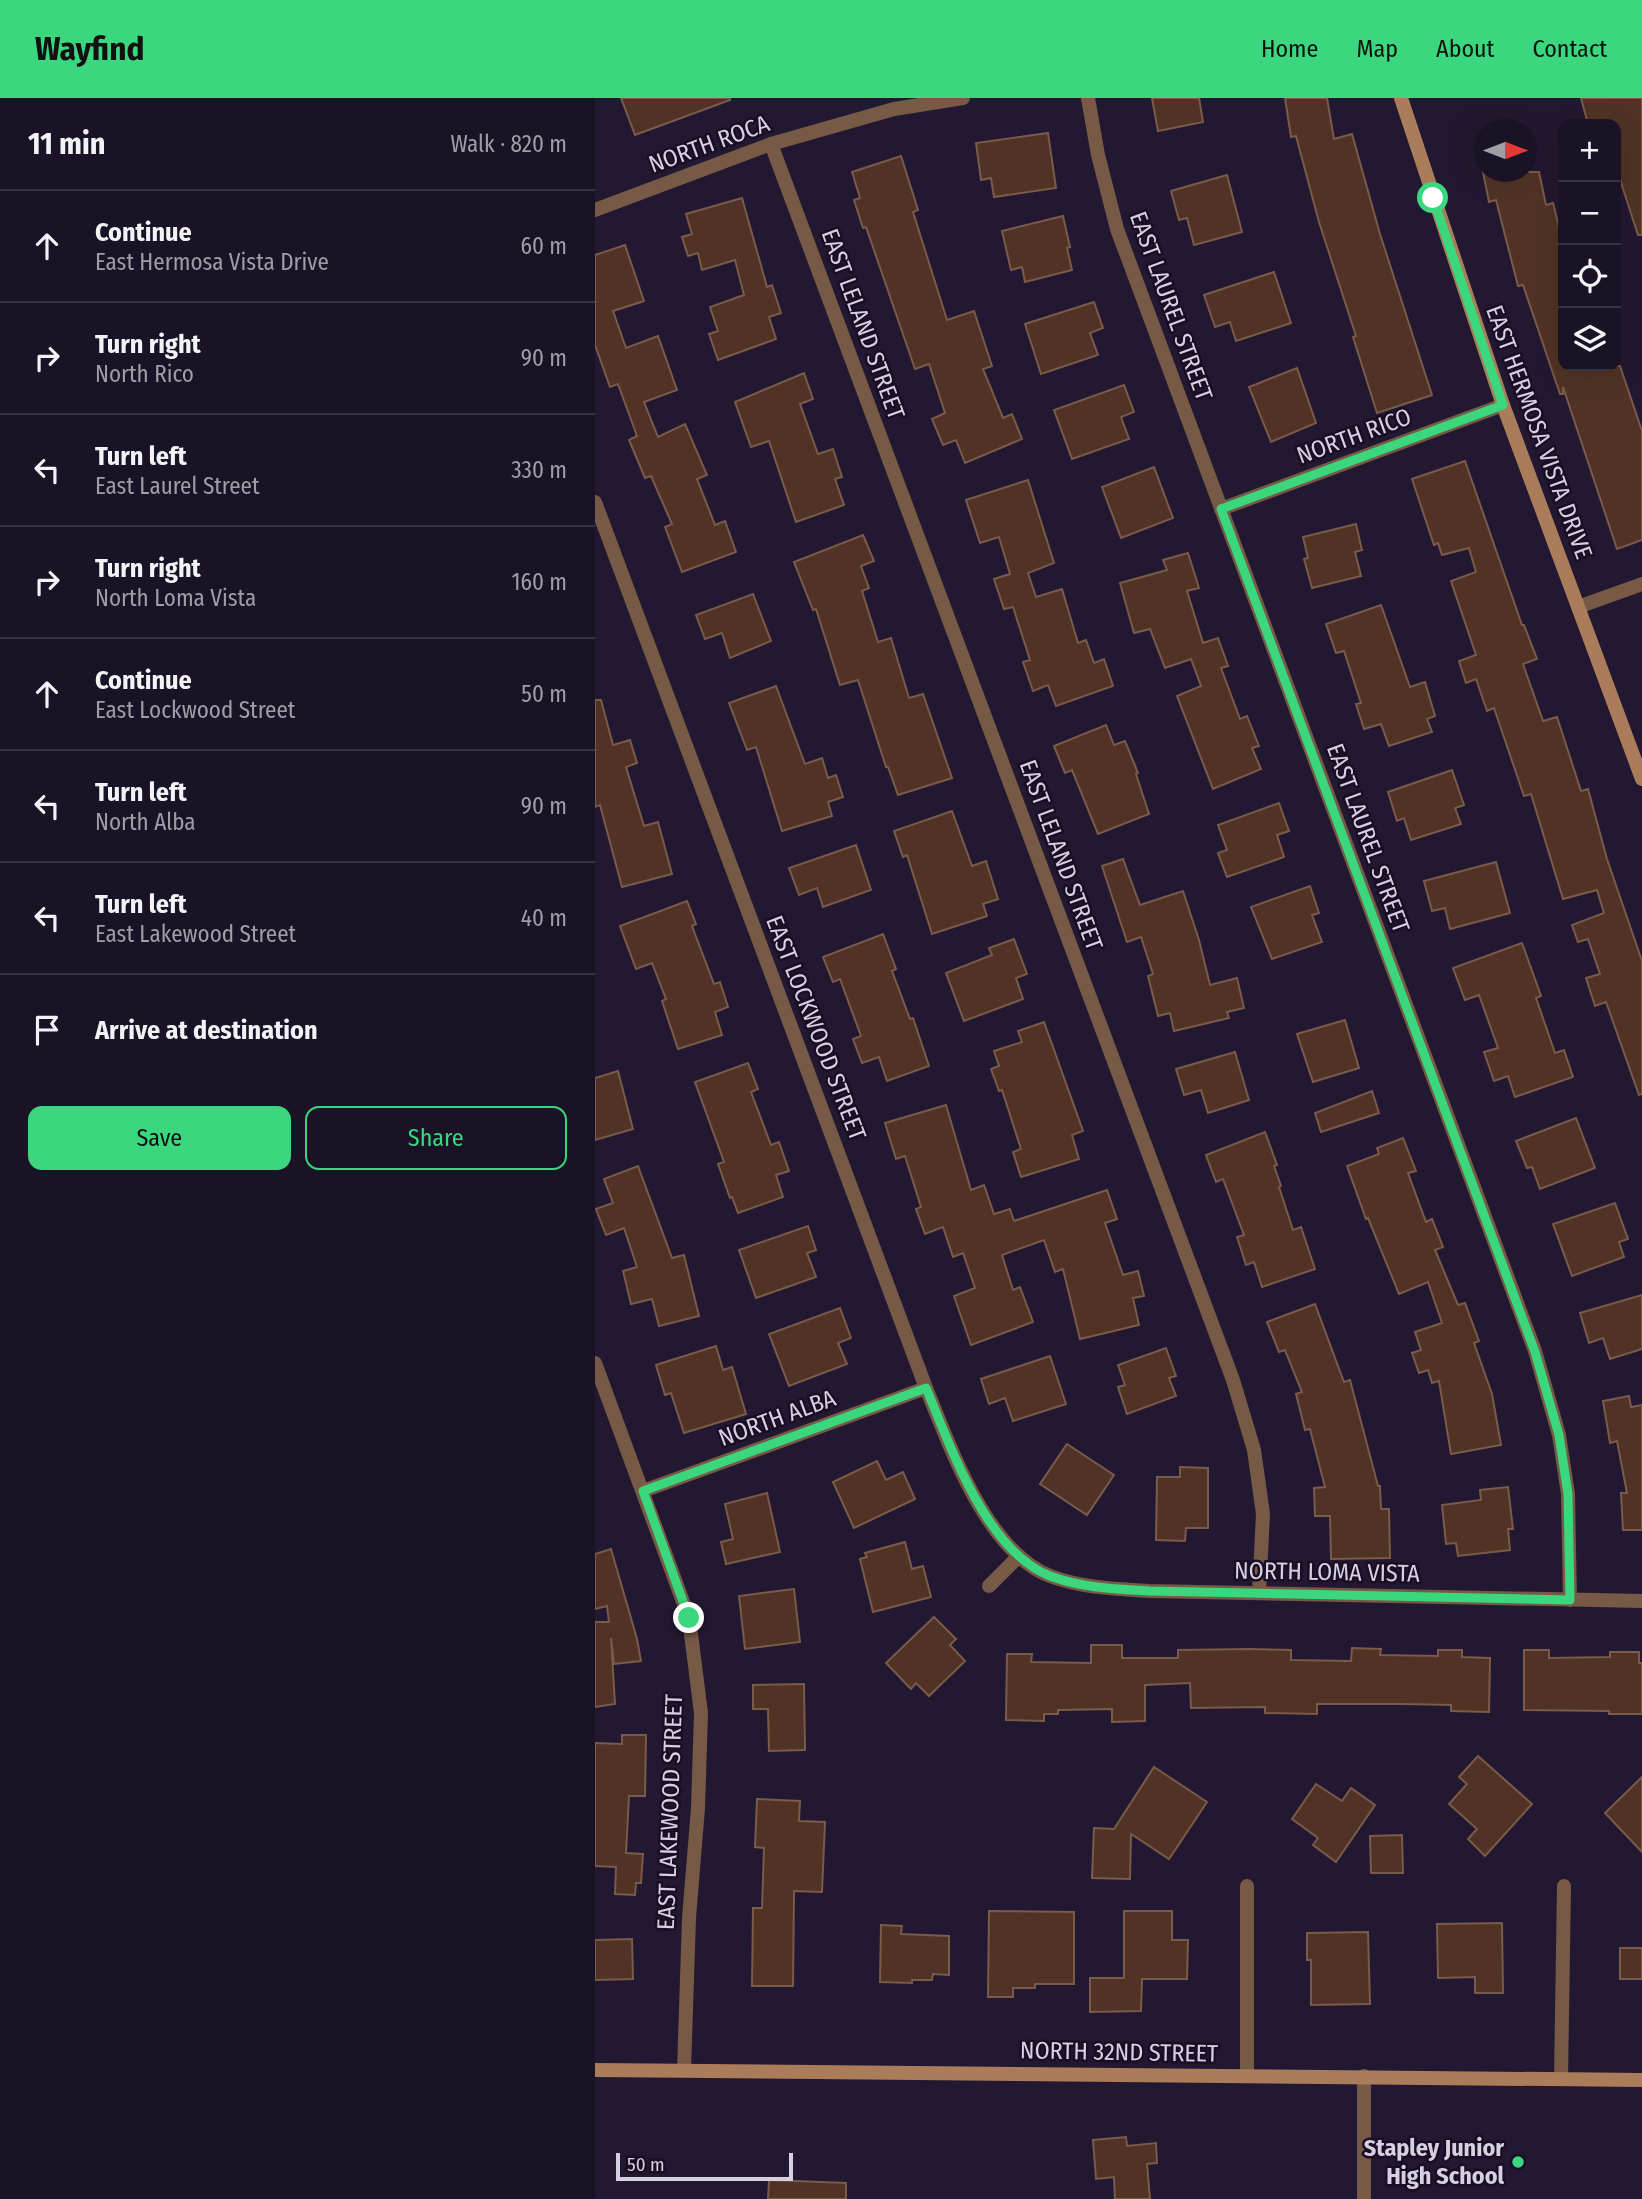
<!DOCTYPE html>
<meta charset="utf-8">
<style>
:root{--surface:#1a1225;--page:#231b2d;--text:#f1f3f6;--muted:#9f9ea7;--line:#383242;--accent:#3bd77e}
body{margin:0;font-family:"Fira Sans Condensed",sans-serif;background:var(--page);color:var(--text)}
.controls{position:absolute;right:21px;top:21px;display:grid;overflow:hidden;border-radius:14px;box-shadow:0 7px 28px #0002}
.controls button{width:63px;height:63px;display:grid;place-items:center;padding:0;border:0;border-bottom:2px solid var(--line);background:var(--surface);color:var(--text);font:35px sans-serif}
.compass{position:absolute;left:879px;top:21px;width:63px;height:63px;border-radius:50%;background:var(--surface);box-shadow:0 7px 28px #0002;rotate:90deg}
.scale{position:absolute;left:21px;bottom:18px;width:177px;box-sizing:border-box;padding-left:7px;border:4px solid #d6d0e1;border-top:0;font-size:19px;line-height:24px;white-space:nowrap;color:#d6d0e1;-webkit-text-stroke:5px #190e26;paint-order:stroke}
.stop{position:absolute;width:21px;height:21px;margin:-16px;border:5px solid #3bd77e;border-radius:50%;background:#fff}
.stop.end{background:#3bd77e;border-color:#fff;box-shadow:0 2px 7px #0008}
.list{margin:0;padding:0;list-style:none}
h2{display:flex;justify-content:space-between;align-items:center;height:91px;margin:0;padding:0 28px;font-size:30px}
h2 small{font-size:23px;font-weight:400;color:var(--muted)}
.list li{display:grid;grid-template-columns:46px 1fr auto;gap:21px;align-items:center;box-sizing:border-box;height:112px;padding:0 28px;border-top:2px solid var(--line)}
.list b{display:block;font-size:26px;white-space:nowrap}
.list p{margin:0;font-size:23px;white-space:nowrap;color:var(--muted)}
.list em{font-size:23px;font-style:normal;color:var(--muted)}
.actions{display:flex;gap:14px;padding:21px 28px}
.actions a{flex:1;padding:16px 0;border:2px solid var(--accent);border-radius:14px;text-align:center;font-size:24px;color:var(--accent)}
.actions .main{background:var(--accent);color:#111}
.icon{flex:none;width:38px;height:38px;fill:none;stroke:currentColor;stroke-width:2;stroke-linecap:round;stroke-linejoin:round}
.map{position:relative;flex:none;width:1047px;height:2101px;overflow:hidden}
header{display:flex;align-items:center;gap:42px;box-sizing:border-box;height:98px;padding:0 35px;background:var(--accent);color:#111}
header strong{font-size:33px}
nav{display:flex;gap:38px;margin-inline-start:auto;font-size:24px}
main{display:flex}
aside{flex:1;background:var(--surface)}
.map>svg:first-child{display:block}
.building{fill:#503324;stroke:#7a5a4a;stroke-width:2}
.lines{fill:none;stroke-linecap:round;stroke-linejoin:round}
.street{stroke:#775a45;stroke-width:14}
.secondary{stroke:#aa7c5a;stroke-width:14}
.route{stroke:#3bd77e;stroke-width:9}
.poi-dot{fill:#3bd77e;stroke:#190e26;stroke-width:2.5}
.labels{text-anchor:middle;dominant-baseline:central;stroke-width:5;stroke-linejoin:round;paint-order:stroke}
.street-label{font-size:24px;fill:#d6d0e1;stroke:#190e26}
.poi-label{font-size:24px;font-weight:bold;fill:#d6d0e1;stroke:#190e26;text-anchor:end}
</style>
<header>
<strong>Wayfind</strong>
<nav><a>Home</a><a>Map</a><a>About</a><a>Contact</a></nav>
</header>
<main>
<aside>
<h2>11 min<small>Walk · 820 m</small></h2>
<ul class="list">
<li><svg class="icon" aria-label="ahead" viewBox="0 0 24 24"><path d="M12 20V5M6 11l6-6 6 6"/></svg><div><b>Continue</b><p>East Hermosa Vista Drive</p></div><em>60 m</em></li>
<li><svg class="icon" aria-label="right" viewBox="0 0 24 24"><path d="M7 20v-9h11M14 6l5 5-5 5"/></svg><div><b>Turn right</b><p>North Rico</p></div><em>90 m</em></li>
<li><svg class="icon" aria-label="left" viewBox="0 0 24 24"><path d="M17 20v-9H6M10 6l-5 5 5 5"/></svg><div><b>Turn left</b><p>East Laurel Street</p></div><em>330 m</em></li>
<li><svg class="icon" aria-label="right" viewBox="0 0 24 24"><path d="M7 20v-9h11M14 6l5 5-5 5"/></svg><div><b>Turn right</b><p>North Loma Vista</p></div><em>160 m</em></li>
<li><svg class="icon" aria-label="ahead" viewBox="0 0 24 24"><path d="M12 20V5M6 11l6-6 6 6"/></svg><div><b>Continue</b><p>East Lockwood Street</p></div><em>50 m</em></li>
<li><svg class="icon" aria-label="left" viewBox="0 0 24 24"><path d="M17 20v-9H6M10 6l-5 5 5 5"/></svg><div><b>Turn left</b><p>North Alba</p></div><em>90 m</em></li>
<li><svg class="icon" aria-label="left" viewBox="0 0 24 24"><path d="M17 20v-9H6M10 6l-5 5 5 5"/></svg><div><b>Turn left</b><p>East Lakewood Street</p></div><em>40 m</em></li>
<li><svg class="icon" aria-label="arrive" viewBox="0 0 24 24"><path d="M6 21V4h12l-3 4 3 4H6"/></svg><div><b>Arrive at destination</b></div></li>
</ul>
<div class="actions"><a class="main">Save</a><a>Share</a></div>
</aside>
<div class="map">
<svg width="1047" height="2101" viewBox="0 0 1047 2101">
<rect width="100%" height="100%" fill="#231831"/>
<g class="building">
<polygon points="26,0 135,0 135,2 40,37"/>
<polygon points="557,0 604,0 608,24 563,33"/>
<polygon points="690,0 732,0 739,41 757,36 785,136 837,297 782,315 758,239 761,238 724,124 701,38 696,39"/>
<polygon points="986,0 1047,0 1047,137 1043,137 1021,69 1021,26 993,26"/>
<polygon points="453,35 461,90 399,99 396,80 386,82 381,45"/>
<polygon points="306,58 323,112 318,114 352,222 379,213 397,268 388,271 408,320 417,316 427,341 370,365 361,342 348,347 337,321 350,315 334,266 320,271 271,129 268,130 259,102 265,100 257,74"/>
<polygon points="888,74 944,74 951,107 958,105 968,145 968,268 1025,268 1047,333 1047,442 1022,451 968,289 968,296 965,296 928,187 923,188 901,102 894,104"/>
<polygon points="632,77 647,134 599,147 592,120 584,122 576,93"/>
<polygon points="147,100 172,189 177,187 186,215 174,219 181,241 123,262 114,236 123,233 115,209 149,197 140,162 107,172 103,155 93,158 87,139 97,136 91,116"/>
<polygon points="468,118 475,149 472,150 477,172 430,184 427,169 416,172 407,133"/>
<polygon points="30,147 49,203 18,213 31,250 63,238 82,292 49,304 63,339 90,326 112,377 102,381 120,427 130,423 141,454 87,474 70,429 77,426 56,378 50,380 34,342 42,338 23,286 15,289 0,247 0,157"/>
<polygon points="679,174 696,225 641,243 635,224 620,229 609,197"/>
<polygon points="499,204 508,230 495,235 503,257 446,276 430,226"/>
<polygon points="702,270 721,325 676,344 654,289"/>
<polygon points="209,275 218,301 205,306 223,356 238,351 247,379 240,381 249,407 201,424 174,343 156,349 140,304"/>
<polygon points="529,287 539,314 526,319 534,341 477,361 459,312"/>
<polygon points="870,363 927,527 929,527 942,561 928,566 948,623 962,619 986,693 993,691 1012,761 1047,863 1047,996 1044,997 1011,904 1000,908 991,880 1005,876 993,841 983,844 977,827 1009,815 1002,792 968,801 936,696 929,698 899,610 892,613 881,581 871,585 864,563 881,557 856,483 881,474 874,450 847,457 843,445 839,447 817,381"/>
<polygon points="559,369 578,420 526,440 507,389"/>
<polygon points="433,382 459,465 433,475 441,499 467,491 483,545 491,542 499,565 509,561 518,588 461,608 453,587 438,593 428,564 435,562 418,509 409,511 399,481 415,476 404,439 385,445 371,402"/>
<polygon points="761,426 767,452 760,454 766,478 717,490 709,461 713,460 708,439"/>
<polygon points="268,437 279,463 266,468 274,490 267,493 283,544 296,540 314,600 328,596 357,680 303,697 293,669 291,669 263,582 245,587 221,511 218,512 199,464"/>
<polygon points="593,455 604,490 592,493 608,545 623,540 633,568 626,570 645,621 652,618 664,648 657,650 666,671 618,691 582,598 606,588 596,561 570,570 555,531 539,535 525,485 572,472 568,462"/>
<polygon points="158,496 176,543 135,560 127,535 110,541 101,517"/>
<polygon points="786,507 815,589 830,584 840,618 832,621 837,634 794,648 786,626 769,631 761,606 766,605 749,553 741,555 731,526"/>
<polygon points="181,588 210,666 227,660 233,680 241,677 248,699 233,704 237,718 187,733 161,649 152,652 134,605"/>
<polygon points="0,602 6,602 18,647 35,642 42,665 31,669 49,728 63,724 77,776 27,789 5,707 0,709"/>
<polygon points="511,627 519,647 530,643 543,675 541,676 554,716 503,736 477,672 470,675 459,648"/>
<polygon points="857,672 869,707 860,710 866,726 816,742 809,720 802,723 793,694"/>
<polygon points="684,705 694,733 682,737 689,759 632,779 623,755 632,752 623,727"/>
<polygon points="357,713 377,768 391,763 403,801 388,806 392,818 337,836 312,757 308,759 299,733"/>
<polygon points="261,747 276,792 228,809 222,790 204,797 194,770"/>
<polygon points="528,761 545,807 588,793 604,842 615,887 642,880 649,910 632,914 634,920 579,933 575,915 563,918 553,878 558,876 546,839 532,844 507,768"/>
<polygon points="901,764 915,815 855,831 850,810 837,813 829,783"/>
<polygon points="715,788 724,815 717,817 727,844 677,861 656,809"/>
<polygon points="92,803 101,826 97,828 119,886 125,884 133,909 120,914 127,937 83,951 67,903 71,901 57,865 41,871 25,828"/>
<polygon points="288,836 301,871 297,873 315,921 318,920 334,968 292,983 284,959 267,965 258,941 266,938 245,881 238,884 228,859"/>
<polygon points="419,841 432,876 421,880 428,901 369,923 351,875 397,857 394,850"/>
<polygon points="927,845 946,898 941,900 960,955 969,952 978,979 920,999 913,978 899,983 889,954 903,950 884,897 870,902 858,870"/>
<polygon points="750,922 764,970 718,984 702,936"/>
<polygon points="449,924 488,1033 477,1037 484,1061 426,1079 418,1054 426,1051 407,992 404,993 396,971 404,968 399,953 427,944 423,933"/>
<polygon points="640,954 654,1002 613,1015 606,992 589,997 581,971"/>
<polygon points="153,965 163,991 156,994 176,1047 184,1044 194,1073 181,1077 188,1099 143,1115 137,1099 135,1100 123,1066 129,1064 100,984"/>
<polygon points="23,973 38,1031 0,1042 0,980"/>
<polygon points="777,993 784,1015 726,1034 720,1015"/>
<polygon points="351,1007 376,1092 389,1087 399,1116 415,1111 419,1123 512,1092 522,1121 510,1125 528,1177 543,1173 549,1198 538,1200 544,1227 485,1241 468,1171 460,1174 449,1142 407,1157 418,1192 425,1189 438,1224 376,1247 359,1198 380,1190 368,1155 358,1159 348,1129 330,1136 321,1111 326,1109 310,1058 301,1061 290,1025"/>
<polygon points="981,1020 1000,1070 945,1091 937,1069 932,1070 921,1043"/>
<polygon points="670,1034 682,1067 679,1068 686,1088 684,1089 698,1132 706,1129 720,1171 667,1189 659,1164 651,1167 642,1139 649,1137 628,1081 621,1084 611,1057"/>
<polygon points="808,1040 821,1073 813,1075 831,1124 837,1121 848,1149 840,1152 863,1207 870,1205 884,1243 879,1245 897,1296 906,1347 856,1356 844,1283 837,1285 833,1272 824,1275 817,1255 826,1252 820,1234 847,1225 833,1184 804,1196 773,1120 771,1121 752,1068 784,1056 782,1050"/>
<polygon points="43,1068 77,1160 89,1157 104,1218 64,1228 57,1201 36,1206 28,1173 42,1169 29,1130 11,1137 1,1111 18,1105 9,1081"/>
<polygon points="1020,1105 1033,1141 1024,1144 1029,1159 977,1178 958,1126"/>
<polygon points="213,1128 221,1152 212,1155 221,1179 161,1200 144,1152"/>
<polygon points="1047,1197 1047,1251 1015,1261 1008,1240 994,1245 985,1215"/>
<polygon points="720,1206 749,1284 755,1282 783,1388 785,1388 786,1411 794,1411 795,1460 736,1461 735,1418 720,1418 719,1390 730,1389 715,1331 710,1332 701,1296 707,1294 690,1252 684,1254 672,1224"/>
<polygon points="245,1210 256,1240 243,1245 252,1266 194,1288 174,1236"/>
<polygon points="121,1248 128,1272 137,1269 151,1316 89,1335 76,1295 70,1297 61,1267"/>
<polygon points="571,1250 581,1278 574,1280 581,1298 532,1316 523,1289 530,1287 523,1267"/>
<polygon points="455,1258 471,1306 418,1323 410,1300 394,1306 386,1281"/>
<polygon points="1034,1298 1036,1309 1047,1307 1047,1432 1028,1432 1026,1395 1032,1395 1022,1343 1015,1345 1008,1303"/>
<polygon points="472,1346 519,1377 492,1417 445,1386"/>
<polygon points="282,1363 291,1382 308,1374 320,1401 259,1430 238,1384"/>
<polygon points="585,1369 613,1370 613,1430 591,1430 590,1443 561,1442 562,1379 585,1379"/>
<polygon points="913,1389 918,1431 913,1431 915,1452 863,1458 861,1445 851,1446 847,1407 886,1402 885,1392"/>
<polygon points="172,1395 185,1454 131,1466 126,1444 138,1441 130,1406"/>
<polygon points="310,1444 317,1471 328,1468 336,1499 278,1514 265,1461 272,1459 270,1455"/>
<polygon points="16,1451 42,1541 46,1563 19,1566 16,1540 20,1606 0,1609 0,1524 14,1524 12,1508 0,1511 0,1456"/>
<polygon points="199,1491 205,1544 150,1551 144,1498"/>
<polygon points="339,1519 361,1541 355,1547 370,1563 334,1598 321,1585 316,1591 291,1565"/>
<polygon points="496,1547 527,1547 527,1560 583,1560 583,1552 654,1551 696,1552 696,1562 756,1563 757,1550 786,1551 785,1557 843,1558 843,1552 867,1552 867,1559 895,1560 894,1614 856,1613 856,1607 809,1606 722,1606 722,1616 670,1615 670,1609 596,1610 595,1585 550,1587 550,1623 517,1624 517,1611 463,1612 463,1616 449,1616 449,1623 411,1622 412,1556 437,1556 436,1564 496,1565"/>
<polygon points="929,1552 954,1552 954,1560 1015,1559 1015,1554 1044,1554 1044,1565 1047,1565 1047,1616 1014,1616 1014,1613 929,1612"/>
<polygon points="209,1586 210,1652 174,1653 173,1611 158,1611 158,1587"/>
<polygon points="27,1637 51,1637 50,1698 34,1698 31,1755 48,1756 46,1785 41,1785 40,1797 20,1796 21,1769 0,1768 0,1645 27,1646"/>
<polygon points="883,1658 937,1706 890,1758 873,1741 882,1731 854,1706 872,1686 864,1679"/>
<polygon points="559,1669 612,1704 574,1761 536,1736 535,1781 497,1780 499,1730 519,1731"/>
<polygon points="1047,1679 1047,1754 1010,1715"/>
<polygon points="721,1686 747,1703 756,1690 780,1707 741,1764 718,1747 723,1740 697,1721"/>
<polygon points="162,1701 205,1703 204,1723 230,1724 227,1794 199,1793 198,1888 157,1888 158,1810 167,1810 169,1750 160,1749"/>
<polygon points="807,1737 808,1775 776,1775 775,1738"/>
<polygon points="394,1813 479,1814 479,1886 440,1886 440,1890 418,1890 418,1899 393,1899"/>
<polygon points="529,1813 577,1813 577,1842 593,1842 592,1881 547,1881 546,1913 495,1914 495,1880 529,1880"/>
<polygon points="907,1825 908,1895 880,1895 880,1879 843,1880 842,1826"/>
<polygon points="286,1827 307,1828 306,1836 354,1838 354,1877 338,1876 337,1882 317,1882 317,1885 285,1884"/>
<polygon points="773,1834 775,1906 716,1907 716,1862 712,1862 712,1835"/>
<polygon points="37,1841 38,1881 0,1882 0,1842"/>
<rect x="1025" y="1850" width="22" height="31"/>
<polygon points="531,2039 532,2048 561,2045 562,2065 552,2066 555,2101 520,2101 519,2079 501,2081 498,2042"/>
<polygon points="174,2082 251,2085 251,2101 173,2101"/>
</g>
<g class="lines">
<g class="street">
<polyline points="493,0 503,57 522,131 940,1253 964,1337 973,1396 975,1502"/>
<polyline points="176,46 638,1282 659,1352 668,1416 664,1495"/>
<polyline points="0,112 176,46 299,11 368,0"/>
<path d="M0,404l331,886c24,58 60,163 124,188 32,12 67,13 100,15l492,10"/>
<polyline points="626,411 908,307"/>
<polyline points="983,509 1047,486"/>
<polyline points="0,1265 94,1520 106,1615 103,1710 94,1820 89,1972"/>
<polyline points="48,1393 331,1290"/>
<polyline points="394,1488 424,1458"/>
<polyline points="652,1978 652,1788"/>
<polyline points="966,1981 969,1788"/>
<polyline points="769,2101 769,1978"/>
</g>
<g class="secondary">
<polyline points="806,0 908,307 1047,681"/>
<polyline points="0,1972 1047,1982"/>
</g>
</g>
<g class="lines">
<path class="route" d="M94,1520l-46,-127 283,-103c25,59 60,163 124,188 32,12 67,13 100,15l420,9 -2,-106 -9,-59 -24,-83 -314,-843 282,-104 -70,-207"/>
</g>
<circle class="poi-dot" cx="923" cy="2064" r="7"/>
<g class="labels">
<g class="street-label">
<text transform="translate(114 46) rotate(-20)">NORTH ROCA</text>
<text transform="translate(576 208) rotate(70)">EAST LAUREL STREET</text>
<text transform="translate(268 226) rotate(70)">EAST LELAND STREET</text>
<text transform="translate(944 334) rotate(70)">EAST HERMOSA VISTA DRIVE</text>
<text transform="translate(759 338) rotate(-20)">NORTH RICO</text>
<text transform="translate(773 740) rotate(70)">EAST LAUREL STREET</text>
<text transform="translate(466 757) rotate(70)">EAST LELAND STREET</text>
<text transform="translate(221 930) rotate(69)">EAST LOCKWOOD STREET</text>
<text transform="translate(182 1320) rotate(-20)">NORTH ALBA</text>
<text transform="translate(732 1474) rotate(1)">NORTH LOMA VISTA</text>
<text transform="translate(75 1714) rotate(-88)">EAST LAKEWOOD STREET</text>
<text transform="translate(524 1954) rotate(1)">NORTH 32ND STREET</text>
</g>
<g class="poi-label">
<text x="909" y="2050">Stapley Junior<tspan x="909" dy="28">High School</tspan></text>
</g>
</g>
</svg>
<div class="controls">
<button>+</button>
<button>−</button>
<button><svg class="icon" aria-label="locate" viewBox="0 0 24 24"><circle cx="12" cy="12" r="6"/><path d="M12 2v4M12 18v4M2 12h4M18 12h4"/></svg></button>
<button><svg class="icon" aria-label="layers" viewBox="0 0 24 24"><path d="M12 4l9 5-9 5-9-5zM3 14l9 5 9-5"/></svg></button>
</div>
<svg class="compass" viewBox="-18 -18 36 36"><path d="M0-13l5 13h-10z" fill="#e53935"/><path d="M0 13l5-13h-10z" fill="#9f9ea7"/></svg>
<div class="scale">50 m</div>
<div class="stop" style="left:838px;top:100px"></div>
<div class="stop end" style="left:94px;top:1520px"></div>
</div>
</main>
